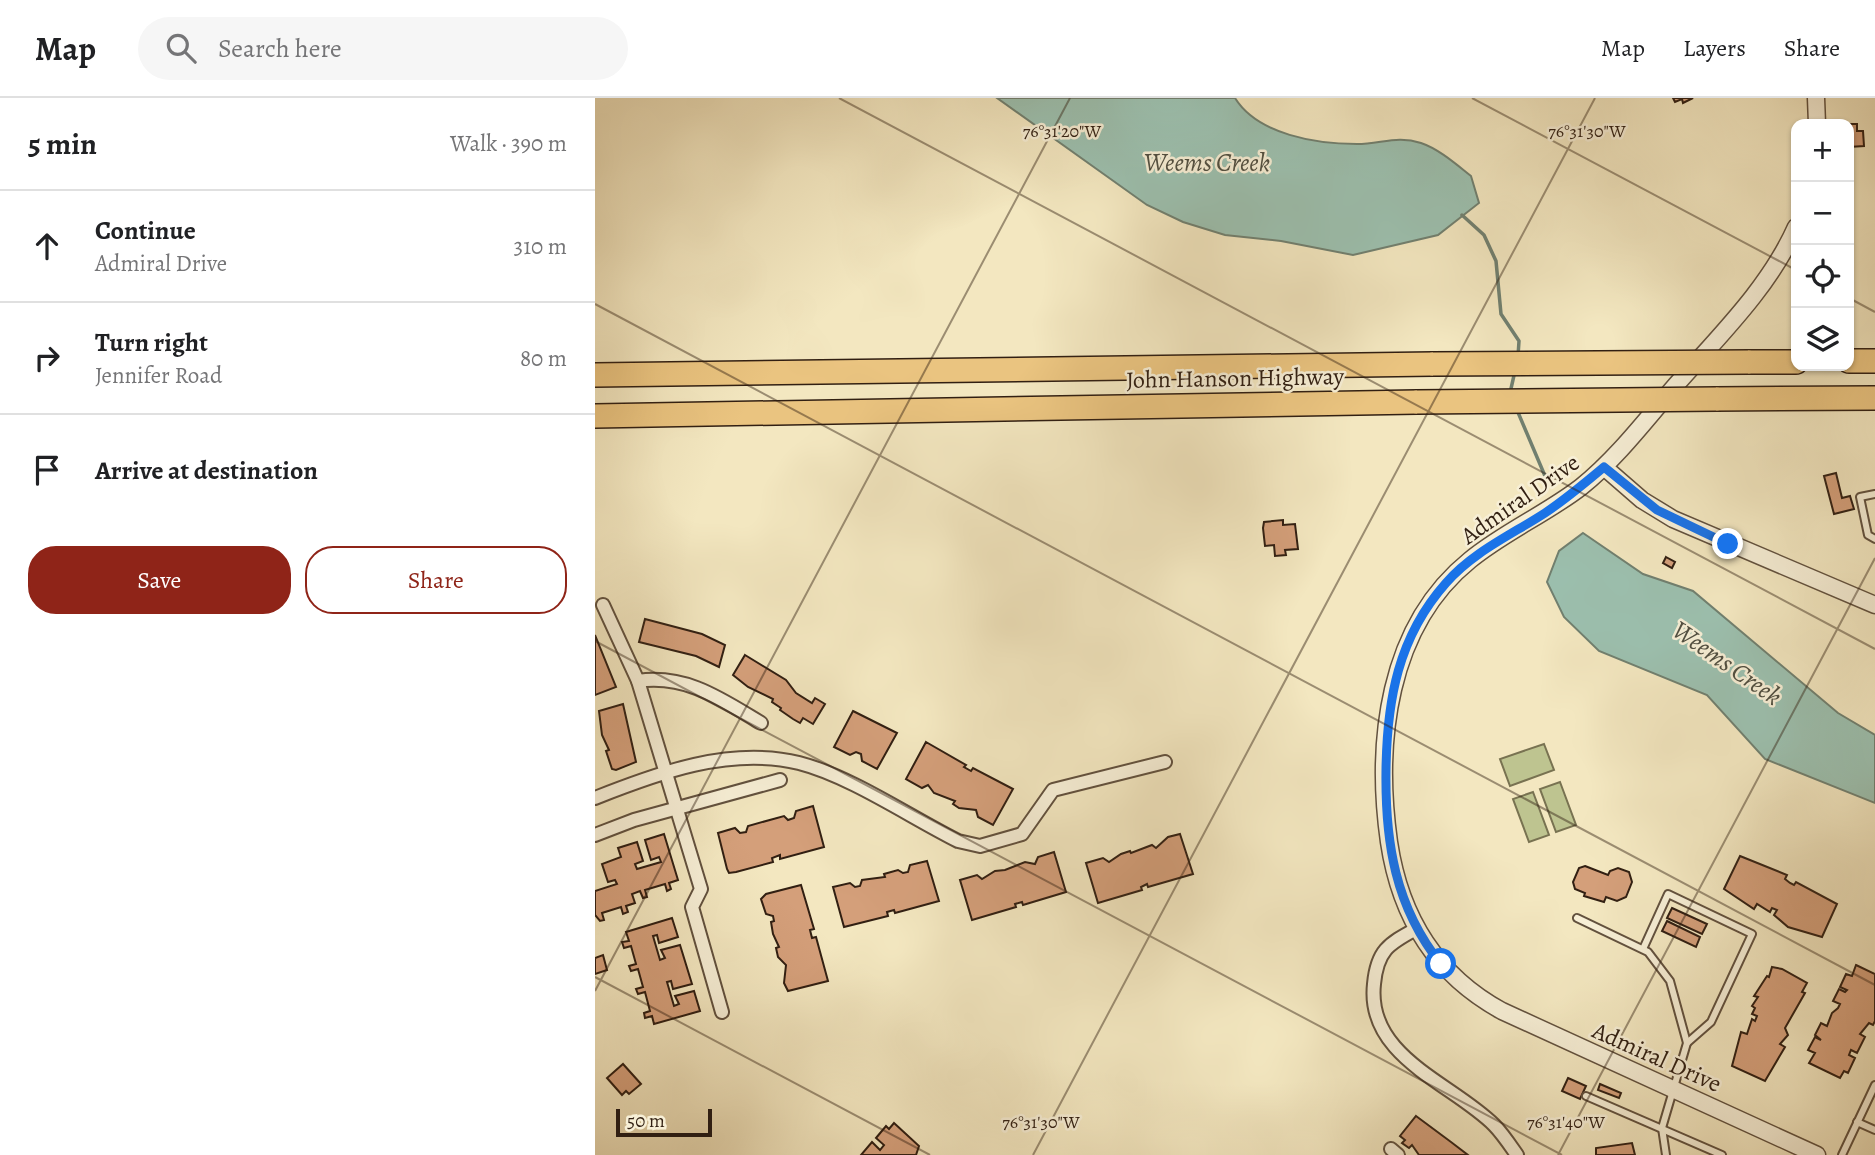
<!DOCTYPE html>
<meta charset="utf-8">
<style>
:root{--surface:#fff;--page:#f6f6f6;--text:#202124;--muted:#757577;--line:#e0e0e0;--accent:#8f2418}
body{margin:0;font-family:Alegreya,serif;background:var(--page);color:var(--text)}
.controls{position:absolute;right:21px;top:21px;display:grid;overflow:hidden;border-radius:14px;box-shadow:0 2px 5px #0004}
.controls button{width:63px;height:63px;display:grid;place-items:center;padding:0;border:0;border-bottom:2px solid var(--line);background:var(--surface);color:var(--text);font:35px sans-serif}
.scale{position:absolute;left:21px;bottom:18px;width:96px;box-sizing:border-box;padding-left:7px;border:4px solid #311f12;border-top:0;font-size:19px;line-height:24px;white-space:nowrap;color:#311f12;-webkit-text-stroke:5px #f7efd6;paint-order:stroke}
.stop{position:absolute;width:21px;height:21px;margin:-16px;border:5px solid #1a73e8;border-radius:50%;background:#fff}
.stop.end{background:#1a73e8;border-color:#fff;box-shadow:0 2px 7px #0008}
.list{margin:0;padding:0;list-style:none}
h2{display:flex;justify-content:space-between;align-items:center;height:91px;margin:0;padding:0 28px;font-size:30px}
h2 small{font-size:23px;font-weight:400;color:var(--muted)}
.list li{display:grid;grid-template-columns:46px 1fr auto;gap:21px;align-items:center;box-sizing:border-box;height:112px;padding:0 28px;border-top:2px solid var(--line)}
.list b{display:block;font-size:26px;white-space:nowrap}
.list p{margin:0;font-size:23px;white-space:nowrap;color:var(--muted)}
.list em{font-size:23px;font-style:normal;color:var(--muted)}
.actions{display:flex;gap:14px;padding:21px 28px}
.actions a{flex:1;padding:16px 0;border:2px solid var(--accent);border-radius:28px;text-align:center;font-size:24px;color:var(--accent)}
.actions .main{background:var(--accent);color:#fff}
.icon{flex:none;width:38px;height:38px;fill:none;stroke:currentColor;stroke-width:2;stroke-linecap:round;stroke-linejoin:round}
.map{position:relative;flex:none;width:1280px;height:1057px;overflow:hidden}
header{display:flex;align-items:center;gap:42px;box-sizing:border-box;height:98px;padding:0 35px;background:var(--surface);border-bottom:2px solid var(--line)}
header strong{font-size:33px}
nav{display:flex;gap:38px;margin-inline-start:auto;font-size:24px}
.search{width:490px;height:63px;background:var(--page);display:flex;align-items:center;gap:18px;box-sizing:border-box;padding:0 24px;border-radius:38px;color:var(--muted);font-size:26px}
main{display:flex}
aside{flex:1;background:var(--surface)}
.map>svg:first-child{display:block}
.green{fill:#bec490;stroke:#787251;stroke-width:2}
.water{fill:#9cc0af;stroke:#718070;stroke-width:2}
.lines{fill:none;stroke-linecap:round;stroke-linejoin:round}
.stream{stroke:#718070;stroke-width:3.5}
.building{fill:#d49f7a;stroke:#311f12;stroke-width:2}
.service-casing{stroke:#62513e;stroke-width:10}
.minor-casing{stroke:#62513e;stroke-width:16}
.tertiary-casing{stroke:#62513e;stroke-width:19}
.motorway-casing{stroke:#311f12;stroke-width:26}
.service{stroke:#f7efd6;stroke-width:6}
.minor{stroke:#f7efd6;stroke-width:12}
.tertiary{stroke:#f7efd6;stroke-width:16}
.motorway{stroke:#eac480;stroke-width:23}
.motorway-bridge-casing{stroke:#311f12;stroke-width:26;stroke-linecap:butt}
.motorway-bridge{stroke:#eac480;stroke-width:23}
.route{stroke:#1a73e8;stroke-width:9}
.ticks{fill:none;stroke:#311f12;stroke-width:2;stroke-opacity:0.45}
.labels{text-anchor:middle;dominant-baseline:central;stroke-width:5;stroke-linejoin:round;paint-order:stroke}
.street-label{font-size:24px;fill:#311f12;stroke:#f7efd6}
.water-label{font-size:26px;font-style:italic;fill:#514f41;stroke:#f7efd6}
.ticks-label{font-size:18px;text-anchor:middle;fill:#311f12;stroke:#f7efd6;stroke-width:5;stroke-linejoin:round;paint-order:stroke}
</style>
<header>
<strong>Map</strong>
<div class="search"><svg class="icon" aria-label="search" viewBox="0 0 24 24"><circle cx="10" cy="10" r="6"/><path d="M15 15l6 6"/></svg>Search here</div>
<nav><a>Map</a><a>Layers</a><a>Share</a></nav>
</header>
<main>
<aside>
<h2>5 min<small>Walk · 390 m</small></h2>
<ul class="list">
<li><svg class="icon" aria-label="ahead" viewBox="0 0 24 24"><path d="M12 20V5M6 11l6-6 6 6"/></svg><div><b>Continue</b><p>Admiral Drive</p></div><em>310 m</em></li>
<li><svg class="icon" aria-label="right" viewBox="0 0 24 24"><path d="M7 20v-9h11M14 6l5 5-5 5"/></svg><div><b>Turn right</b><p>Jennifer Road</p></div><em>80 m</em></li>
<li><svg class="icon" aria-label="arrive" viewBox="0 0 24 24"><path d="M6 21V4h12l-3 4 3 4H6"/></svg><div><b>Arrive at destination</b></div></li>
</ul>
<div class="actions"><a class="main">Save</a><a>Share</a></div>
</aside>
<div class="map">
<svg width="1280" height="1057" viewBox="0 0 1280 1057">
<rect width="100%" height="100%" fill="#f3e7c0"/>
<filter id="stains"><feTurbulence type="fractalNoise" baseFrequency=".00286" numOctaves="4"/><feColorMatrix values="0 0 0 0 .2 0 0 0 0 .09 0 0 0 0 .02 0 0 0 .5 -.17"/></filter>
<radialGradient id="worn" r=".72"><stop offset=".6" stop-color="#630" stop-opacity="0"/><stop offset="1" stop-color="#630" stop-opacity=".3"/></radialGradient>
<g class="green">
<polygon points="949,646 959,672 915,688 905,661"/>
<polygon points="965,684 981,727 961,734 945,691"/>
<polygon points="938,694 954,737 934,744 918,701"/>
</g>
<g class="water">
<path d="M402,0h238c23,37 82,46 122,46 24,0 40,-9 64,-1 18,6 36,22 50,33l8,27 -41,32 -85,20 -72,-14 -56,-6 -42,-13 -36,-17z"/>
<polygon points="988,435 1048,476 1098,493 1243,615 1280,637 1280,705 1170,661 1112,597 1004,553 969,519 952,484 964,453"/>
</g>
<g class="lines">
<g class="stream">
<polyline points="867,117 889,137 901,163 906,216 924,243 923,258"/>
<polyline points="915,295 920,273"/>
<polyline points="922,312 950,378"/>
</g>
</g>
<g class="building">
<polygon points="1078,0 1098,0 1088,5 1087,1 1080,4"/>
<polygon points="1254,26 1262,26 1262,33 1268,33 1269,48 1254,49"/>
<polygon points="1241,375 1247,400 1255,398 1259,411 1239,416 1229,378"/>
<polygon points="688,422 688,427 700,426 703,451 690,452 691,457 680,458 679,447 670,448 668,430 669,424"/>
<polygon points="1071,459 1080,464 1077,470 1068,465"/>
<polygon points="50,521 107,536 130,547 124,569 101,558 44,544"/>
<polygon points="0,537 21,589 0,597"/>
<polygon points="150,557 191,582 201,595 217,605 220,600 230,606 218,626 208,620 205,625 198,621 185,612 186,610 177,604 178,601 153,589 138,577"/>
<polygon points="28,606 41,664 21,672 17,671 11,653 14,652 7,637 4,613"/>
<polygon points="258,613 302,635 282,671 267,663 266,656 261,654 255,657 239,649"/>
<polygon points="331,644 371,667 369,669 376,673 378,670 418,691 398,727 383,719 381,712 364,710 358,706 360,703 339,695 333,687 327,690 311,681"/>
<polygon points="218,708 229,749 185,761 185,757 177,760 178,764 141,774 134,775 132,771 123,735 140,730 145,735 151,734 153,728 189,718 193,722 199,720 201,713"/>
<polygon points="69,736 83,782 74,785 76,791 72,793 70,786 50,792 52,799 48,800 45,793 37,796 40,805 31,808 33,814 28,816 26,809 7,815 9,822 5,823 0,817 0,793 22,786 20,782 13,784 7,766 26,759 23,750 42,744 48,763 40,766 42,771 66,764 64,759 56,762 50,742"/>
<polygon points="585,736 598,776 553,789 552,786 546,789 547,792 503,805 491,765 508,760 514,764 526,756 535,753 536,755 557,747 561,750 573,739"/>
<polygon points="459,754 471,794 428,807 427,804 420,806 421,809 377,822 365,782 382,777 387,781 400,773 410,772 430,764 440,766 443,759"/>
<polygon points="1145,758 1192,777 1190,781 1195,785 1199,787 1201,784 1242,806 1227,839 1193,829 1179,817 1182,812 1177,810 1175,814 1162,806 1159,811 1129,791"/>
<polygon points="332,763 344,803 300,815 299,812 292,814 293,818 249,829 238,789 255,785 260,789 265,788 267,782 290,779 289,776 303,772 308,775 313,774 315,767"/>
<polygon points="990,768 1013,777 1015,773 1023,770 1034,774 1037,784 1031,799 1022,803 1011,799 1009,804 989,798 990,795 980,791 978,784 984,770"/>
<polygon points="206,787 219,831 215,832 217,840 221,839 233,883 193,893 189,885 191,867 183,859 181,850 184,849 178,836 176,824 179,823 178,818 171,816 166,801 171,796"/>
<polygon points="1077,810 1112,826 1107,836 1072,820"/>
<polygon points="77,820 83,839 64,845 62,837 58,838 65,862 70,860 66,852 85,847 97,886 78,891 76,883 72,884 79,908 84,906 80,898 99,893 105,913 59,926 57,918 50,920 49,915 55,913 50,894 43,896 41,891 48,889 43,871 36,873 34,868 41,866 36,848 29,850 27,844 34,843 31,834"/>
<polygon points="1072,823 1105,839 1101,849 1067,833"/>
<polygon points="8,857 12,872 0,876 0,860"/>
<polygon points="1261,867 1280,876 1280,923 1278,927 1274,925 1265,936 1270,939 1262,955 1256,952 1254,957 1260,960 1253,975 1249,973 1245,980 1214,965 1220,955 1213,952 1220,939 1226,942 1220,937 1226,925 1232,928 1237,915 1243,910 1245,906 1238,903 1244,891 1250,894 1252,892 1245,889 1251,876 1257,878"/>
<polygon points="1177,869 1187,871 1212,885 1207,894 1210,895 1190,930 1193,937 1185,946 1190,949 1170,983 1137,968 1146,934 1152,936 1157,921 1160,923 1162,918 1157,916 1160,910 1157,908 1163,899 1159,898 1172,878 1174,879"/>
<polygon points="28,966 46,986 34,996 31,993 27,997 12,980"/>
<polygon points="973,980 991,988 985,1001 967,993"/>
<polygon points="1005,986 1026,995 1024,1000 1003,992"/>
<polygon points="821,1018 856,1044 873,1057 824,1057 817,1047 814,1050 807,1045 810,1042 805,1038"/>
<polygon points="299,1025 324,1048 321,1057 266,1057 277,1044 285,1052 289,1047 281,1040 291,1028 294,1031"/>
<polygon points="1037,1045 1040,1057 1001,1057 1001,1050"/>
</g>
<g class="lines">
<g class="service-casing">
<g id="service">
<polyline points="1280,396 1265,399 1273,437 1280,441"/>
<polyline points="982,820 1053,854 1075,883 1092,945 1067,1030 1071,1057"/>
<polyline points="1048,851 1073,796 1157,836 1116,924 1092,945"/>
<polyline points="991,998 1127,1057"/>
<polyline points="1262,1024 1280,1032"/>
<polyline points="1247,1057 1280,987"/>
</g>
</g>
<g class="minor-casing">
<g id="minor">
<polyline points="8,507 43,583 106,791 97,809 127,914"/>
<path d="M43,583c48,-7 83,18 123,42"/>
<path d="M0,700c63,-25 135,-52 204,-35 51,13 111,54 159,78l22,5 42,-12 31,-44 112,-28"/>
<polyline points="0,737 39,722 185,682"/>
<path d="M821,831c-28,15 -39,22 -42,55 -8,73 78,99 120,141 8,8 16,20 23,30"/>
<polyline points="796,1051 803,1057"/>
</g>
</g>
<g class="tertiary-casing">
<g id="tertiary">
<polyline points="1221,0 1222,26"/>
<path d="M1201,129c-27,61 -78,110 -121,159 -30,35 -59,73 -94,101 -35,27 -77,45 -111,73 -83,67 -95,183 -81,282 11,74 47,133 113,169l315,144"/>
<polyline points="1009,369 1047,402 1078,421 1280,507"/>
</g>
</g>
<g class="motorway-casing">
<g id="motorway">
<polyline points="1254,263 1280,263"/>
<polyline points="1153,264 1201,264"/>
<polyline points="0,277 838,266"/>
<polyline points="1121,301 1280,300"/>
<polyline points="0,318 822,304"/>
</g>
</g>
<use href="#service" class="service"/>
<use href="#minor" class="minor"/>
<use href="#tertiary" class="tertiary"/>
<use href="#motorway" class="motorway"/>
<g class="motorway-bridge-casing">
<g id="motorway-bridge">
<polyline points="838,266 1153,264"/>
<polyline points="822,304 1121,301"/>
</g>
</g>
<use href="#motorway-bridge" class="motorway-bridge"/>
</g>
<g class="lines">
<path class="route" d="M846,866c-46,-57 -56,-122 -55,-194 1,-70 12,-133 60,-187 27,-31 65,-48 99,-70 21,-14 40,-30 59,-46l53,43 71,34"/>
</g>
<path class="ticks" d="M244,0l1036,551M877,0l324,172M1254,200l26,14M0,206l1280,681M0,543l967,514M0,879l335,178M0,893l475,-893M438,1057l562,-1057M963,1057l317,-597"/>
<g class="labels">
<g class="street-label">
<text transform="translate(640 280) rotate(-1)">John Hanson Highway</text>
<text transform="translate(925 401) rotate(-35)">Admiral Drive</text>
<text transform="translate(1062 959) rotate(24)">Admiral Drive</text>
</g>
<g class="water-label">
<text x="612" y="64">Weems Creek</text>
<text transform="translate(1132 565) rotate(35)">Weems Creek</text>
</g>
</g>
<g class="ticks-label">
<text x="467" y="39">76°31'20"W</text>
<text x="992" y="39">76°31'30"W</text>
<text x="446" y="1030">76°31'30"W</text>
<text x="971" y="1030">76°31'40"W</text>
</g>
<rect width="100%" height="100%" filter="url(#stains)"/>
<rect width="100%" height="100%" fill="url(#worn)"/>
</svg>
<div class="controls">
<button>+</button>
<button>−</button>
<button><svg class="icon" aria-label="locate" viewBox="0 0 24 24"><circle cx="12" cy="12" r="6"/><path d="M12 2v4M12 18v4M2 12h4M18 12h4"/></svg></button>
<button><svg class="icon" aria-label="layers" viewBox="0 0 24 24"><path d="M12 4l9 5-9 5-9-5zM3 14l9 5 9-5"/></svg></button>
</div>
<div class="scale">50 m</div>
<div class="stop" style="left:846px;top:866px"></div>
<div class="stop end" style="left:1133px;top:446px"></div>
</div>
</main>
